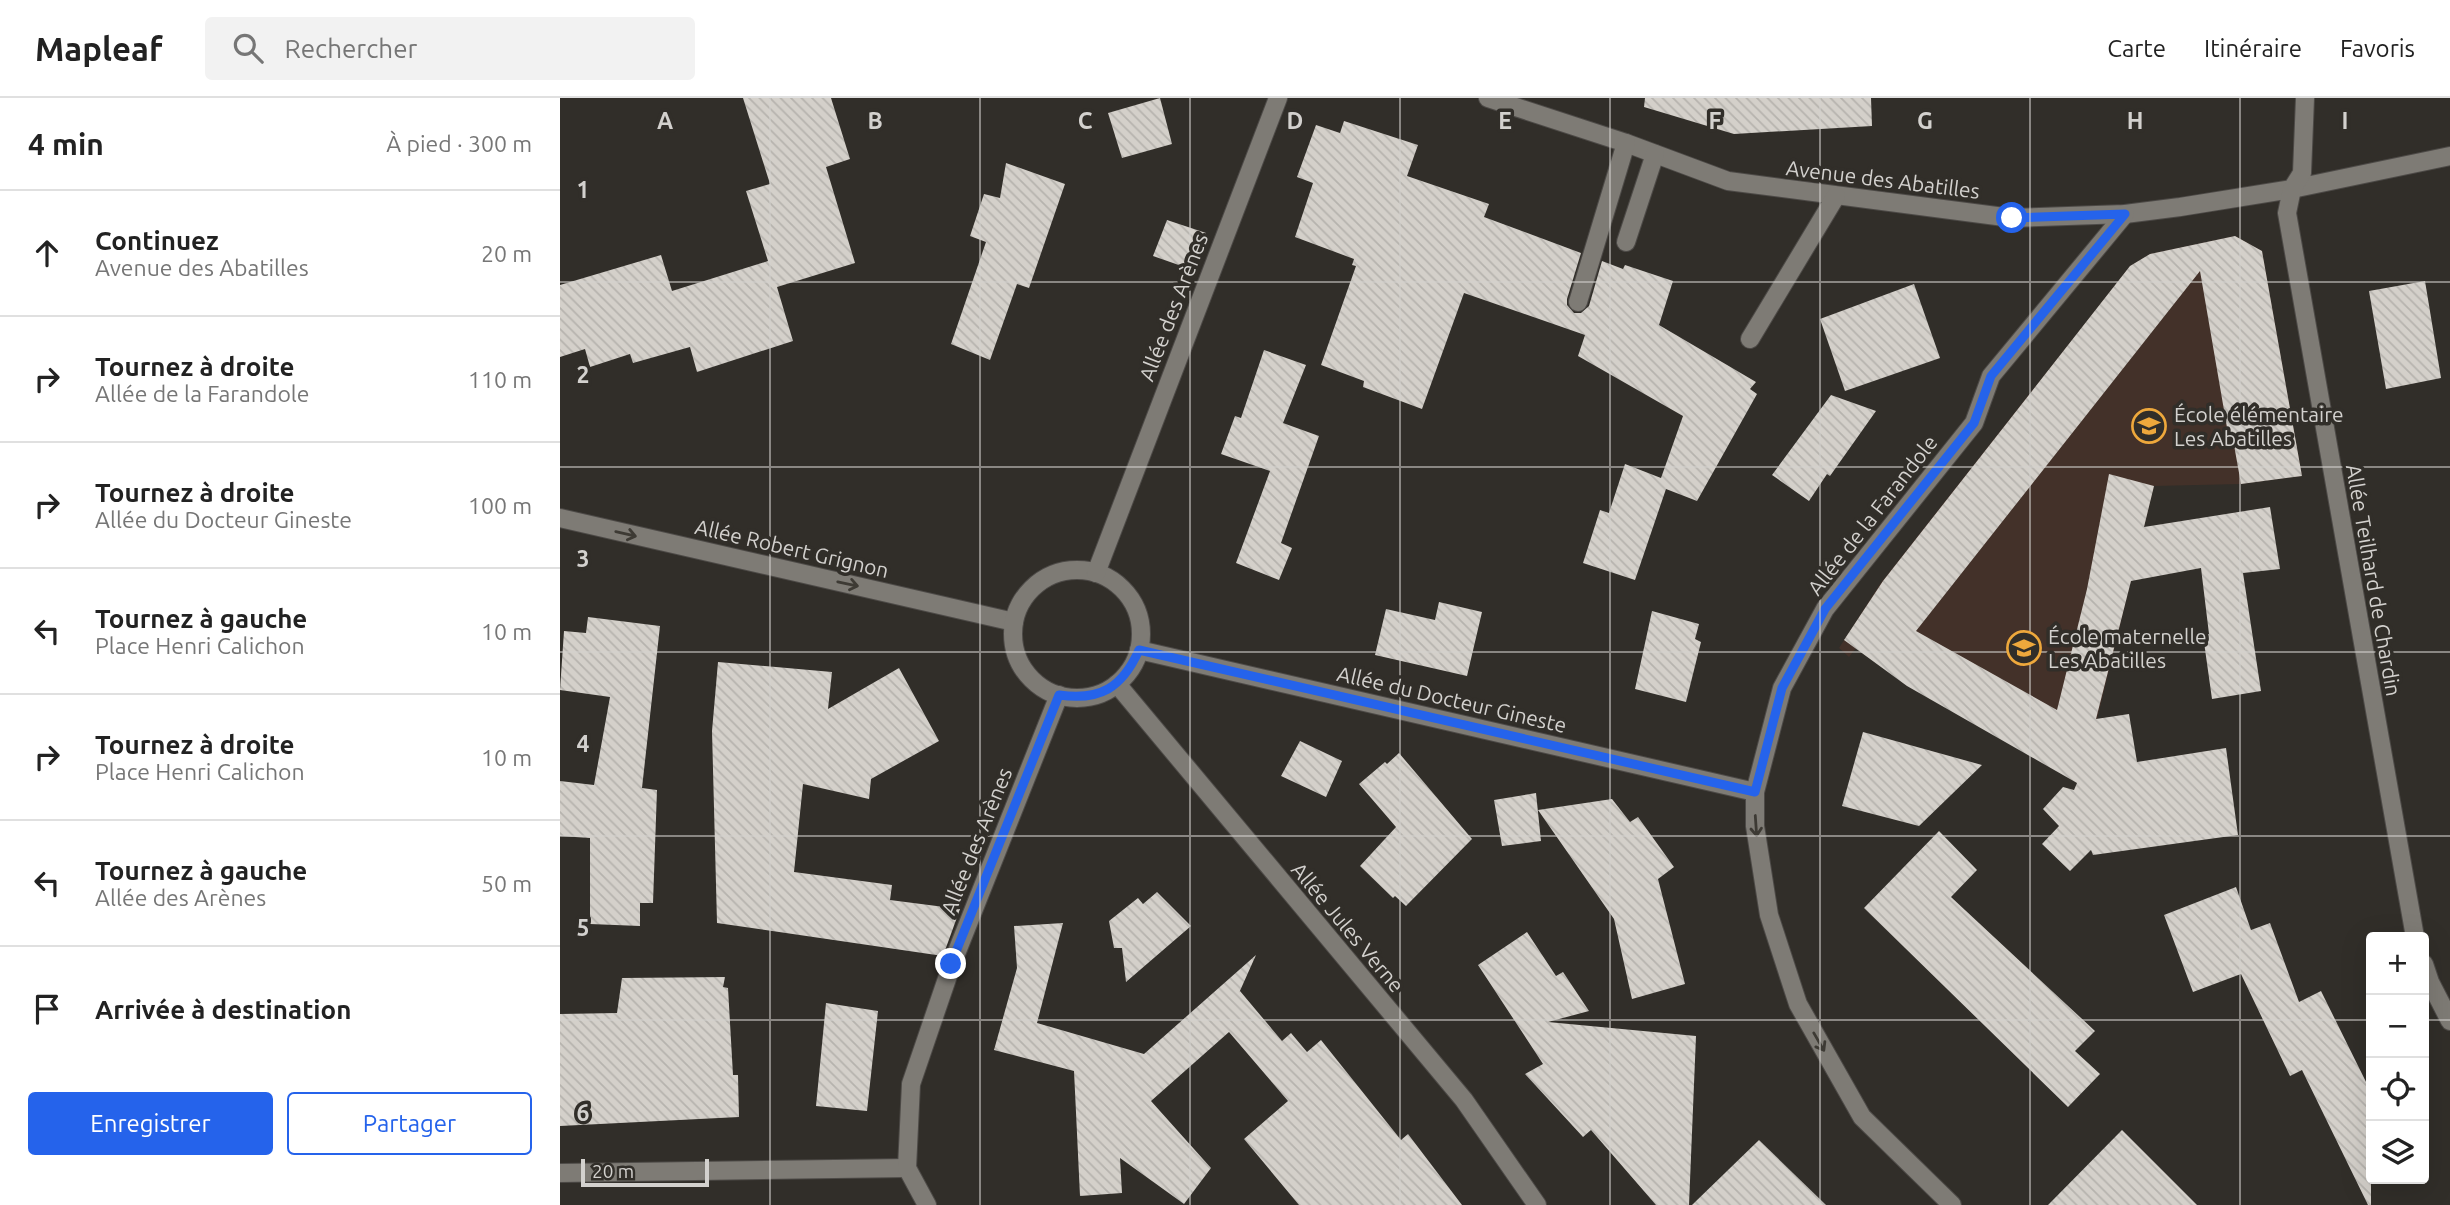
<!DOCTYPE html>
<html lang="fr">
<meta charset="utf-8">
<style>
:root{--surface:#fff;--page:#f2f2f2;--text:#222;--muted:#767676;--line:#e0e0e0;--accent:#2563eb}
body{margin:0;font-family:Ubuntu,sans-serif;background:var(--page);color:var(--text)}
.controls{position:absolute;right:21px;bottom:21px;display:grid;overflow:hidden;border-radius:7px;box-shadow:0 7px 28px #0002}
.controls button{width:63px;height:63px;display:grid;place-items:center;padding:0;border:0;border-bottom:2px solid var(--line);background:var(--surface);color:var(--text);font:35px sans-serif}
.scale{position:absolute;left:21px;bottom:18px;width:128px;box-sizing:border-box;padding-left:7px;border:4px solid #d3d1ce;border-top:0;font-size:19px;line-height:24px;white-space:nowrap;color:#d3d1ce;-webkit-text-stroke:5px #312e29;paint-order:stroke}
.stop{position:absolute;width:21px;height:21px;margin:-16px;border:5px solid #2563eb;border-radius:50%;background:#fff}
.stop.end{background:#2563eb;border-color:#fff;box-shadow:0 2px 7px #0008}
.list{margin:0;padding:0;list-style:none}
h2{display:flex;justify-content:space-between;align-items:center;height:91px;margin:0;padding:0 28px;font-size:30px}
h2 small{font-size:23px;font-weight:400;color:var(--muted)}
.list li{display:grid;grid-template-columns:46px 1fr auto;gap:21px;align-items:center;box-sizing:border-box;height:126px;padding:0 28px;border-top:2px solid var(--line)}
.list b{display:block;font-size:26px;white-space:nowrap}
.list p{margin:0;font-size:23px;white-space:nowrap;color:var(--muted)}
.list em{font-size:23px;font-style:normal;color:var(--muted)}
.actions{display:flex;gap:14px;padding:21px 28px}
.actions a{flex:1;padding:16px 0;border:2px solid var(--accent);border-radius:7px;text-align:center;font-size:24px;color:var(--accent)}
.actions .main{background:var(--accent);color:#fff}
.icon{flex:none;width:38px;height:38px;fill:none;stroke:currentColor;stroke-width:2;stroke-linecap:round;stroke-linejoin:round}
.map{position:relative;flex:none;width:1890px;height:1107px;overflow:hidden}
header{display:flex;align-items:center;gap:42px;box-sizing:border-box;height:98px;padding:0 35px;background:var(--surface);border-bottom:2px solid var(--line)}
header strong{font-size:33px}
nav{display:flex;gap:38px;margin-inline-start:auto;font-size:24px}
.search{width:490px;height:63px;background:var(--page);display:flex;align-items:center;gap:18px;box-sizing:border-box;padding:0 24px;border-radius:7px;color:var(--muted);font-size:26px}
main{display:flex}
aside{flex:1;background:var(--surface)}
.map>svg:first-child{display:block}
.education{fill:#433129}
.building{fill:url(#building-back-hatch)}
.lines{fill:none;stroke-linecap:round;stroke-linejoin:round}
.minor-casing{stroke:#4d4a47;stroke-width:20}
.minor{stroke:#7e7b75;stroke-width:18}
.oneway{stroke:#3d3a34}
.route{stroke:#2563eb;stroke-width:9}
.grid{fill:none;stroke:#d3d1ce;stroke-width:2;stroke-opacity:0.55}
.labels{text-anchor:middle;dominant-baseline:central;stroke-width:7;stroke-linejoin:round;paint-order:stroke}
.street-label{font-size:21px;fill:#d3d1ce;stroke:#312e29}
.poi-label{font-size:21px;fill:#d3d1ce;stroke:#312e29;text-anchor:start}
.grid-label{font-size:23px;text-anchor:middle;font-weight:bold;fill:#d3d1ce;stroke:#312e29;stroke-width:7;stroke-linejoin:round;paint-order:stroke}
</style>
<header>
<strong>Mapleaf</strong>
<div class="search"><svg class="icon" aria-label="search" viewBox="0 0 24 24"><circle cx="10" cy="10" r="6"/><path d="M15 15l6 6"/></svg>Rechercher</div>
<nav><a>Carte</a><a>Itinéraire</a><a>Favoris</a></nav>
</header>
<main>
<aside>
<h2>4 min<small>À pied · 300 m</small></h2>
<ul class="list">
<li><svg class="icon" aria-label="ahead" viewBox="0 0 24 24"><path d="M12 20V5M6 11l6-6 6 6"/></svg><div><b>Continuez</b><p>Avenue des Abatilles</p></div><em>20 m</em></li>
<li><svg class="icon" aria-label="right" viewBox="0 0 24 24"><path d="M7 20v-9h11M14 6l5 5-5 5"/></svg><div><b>Tournez à droite</b><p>Allée de la Farandole</p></div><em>110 m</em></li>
<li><svg class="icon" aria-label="right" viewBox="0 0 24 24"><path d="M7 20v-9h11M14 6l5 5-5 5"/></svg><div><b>Tournez à droite</b><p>Allée du Docteur Gineste</p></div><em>100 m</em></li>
<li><svg class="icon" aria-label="left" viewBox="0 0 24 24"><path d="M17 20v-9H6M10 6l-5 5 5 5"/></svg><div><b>Tournez à gauche</b><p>Place Henri Calichon</p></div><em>10 m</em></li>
<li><svg class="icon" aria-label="right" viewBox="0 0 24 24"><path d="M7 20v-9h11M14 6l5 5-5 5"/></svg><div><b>Tournez à droite</b><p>Place Henri Calichon</p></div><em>10 m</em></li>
<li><svg class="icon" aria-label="left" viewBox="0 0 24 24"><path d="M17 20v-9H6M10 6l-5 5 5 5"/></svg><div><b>Tournez à gauche</b><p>Allée des Arènes</p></div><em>50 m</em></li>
<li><svg class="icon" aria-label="arrive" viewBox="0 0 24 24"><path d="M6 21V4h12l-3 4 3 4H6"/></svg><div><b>Arrivée à destination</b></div></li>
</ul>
<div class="actions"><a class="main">Enregistrer</a><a>Partager</a></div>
</aside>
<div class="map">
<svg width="1890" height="1107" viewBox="0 0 1890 1107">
<defs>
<pattern id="building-back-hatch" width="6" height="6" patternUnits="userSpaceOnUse" patternTransform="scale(1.75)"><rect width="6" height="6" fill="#d4d0ca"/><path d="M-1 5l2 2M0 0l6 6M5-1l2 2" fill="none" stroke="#b6b3ae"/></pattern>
</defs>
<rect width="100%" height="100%" fill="#312e29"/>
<polygon class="education" points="1675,138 1702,153 1742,378 1681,386 1594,388 1521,687 1296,550 1289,559 1279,550 1320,486 1570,168 1590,156"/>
<g class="building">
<polygon points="183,0 271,0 290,61 266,69 295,165 217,189 233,243 137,274 130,249 73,265 70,256 30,269 25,251 0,259 0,187 101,157 112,193 208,163 186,93 210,86"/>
<polygon points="600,0 612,46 562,60 548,15"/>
<polygon points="1085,0 1311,0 1312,28 1174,36 1084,9"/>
<polygon points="784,23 858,47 847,78 929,106 924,119 1021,155 1007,201 1007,207 1014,215 1021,215 1029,208 1042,163 1063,171 1065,167 1113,183 1099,227 1196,284 1190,291 1197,296 1137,403 1106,391 1075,482 1023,465 1040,412 1049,415 1065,366 1101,380 1123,318 1018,258 1025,237 904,195 862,311 803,289 804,283 761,267 796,168 792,167 794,161 735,139 753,85 737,79 756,27 780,35"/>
<polygon points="446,65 505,86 469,190 457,186 430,262 391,246 426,144 410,138 424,96 440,100"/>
<polygon points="607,122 646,135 633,172 593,158"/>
<polygon points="1675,138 1702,153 1742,378 1681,386 1674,347 1670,347 1640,173 1356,533 1497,612 1527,491 1549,376 1594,388 1584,429 1710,409 1720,471 1683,475 1701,593 1652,601 1643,537 1649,536 1641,470 1571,483 1536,621 1569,616 1577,664 1666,650 1678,737 1533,757 1531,752 1510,773 1482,746 1499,728 1483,711 1503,689 1514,692 1517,685 1347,588 1284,542 1323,483 1570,168 1590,156"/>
<polygon points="1865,183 1881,280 1826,291 1809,193"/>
<polygon points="1354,186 1380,260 1285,293 1260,221"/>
<polygon points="704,252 746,267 723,325 759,338 721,445 732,450 719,482 676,465 710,373 661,356 675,318 681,320"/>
<polygon points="1271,297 1316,313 1270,378 1267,376 1249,403 1212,377"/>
<polygon points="879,504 922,514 907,578 815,557 826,511 875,522"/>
<polygon points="1092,513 1139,526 1135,541 1141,544 1126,604 1075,591"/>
<polygon points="28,519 100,528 82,690 97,692 93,805 80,805 80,828 30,826 30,740 0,738 0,683 34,687 50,599 0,592 4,533 26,535"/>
<polygon points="158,564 272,574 268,611 339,570 379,643 311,681 309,701 243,686 234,774 332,787 330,802 400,811 383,858 157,825 152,633"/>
<polygon points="1303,634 1422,667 1359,728 1282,708"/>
<polygon points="740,643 782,663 766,699 721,678"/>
<polygon points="839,655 912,741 846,808 835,798 833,800 800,768 836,729 799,686 825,664 827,666"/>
<polygon points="976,695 981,743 942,748 934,702"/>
<polygon points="1052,701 1070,724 1078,719 1114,769 1098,781 1125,886 1072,901 1054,821 978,712"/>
<polygon points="1379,733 1417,772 1391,799 1535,933 1515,953 1540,976 1508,1009 1304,810"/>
<polygon points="1676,789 1691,832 1710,825 1739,904 1761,893 1811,994 1811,1107 1808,1107 1742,972 1730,978 1681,876 1633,894 1604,817"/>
<polygon points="597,794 631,828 566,884 562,850 554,850 549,823 578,800 583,806"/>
<polygon points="503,825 477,925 584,956 696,857 679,895 680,893 722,943 731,935 747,954 761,942 841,1042 848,1036 902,1107 739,1107 684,1041 728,1003 669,934 591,1003 651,1070 624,1106 560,1060 562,1095 520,1098 514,973 434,952 457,870 454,828"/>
<polygon points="967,834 996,878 1003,874 1029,913 988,924 1136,938 1129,1107 1096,1107 1031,1032 1023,1039 965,976 983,966 918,867"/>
<polygon points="165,879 163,889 168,890 173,977 178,977 179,1019 0,1028 0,916 57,915 62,880"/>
<polygon points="266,905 318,913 307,1013 256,1008"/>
<polygon points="1562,1032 1637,1107 1488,1107"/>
<polygon points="1199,1042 1266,1107 1132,1107"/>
</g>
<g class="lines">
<g class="minor-casing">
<g id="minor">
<polyline points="928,0 1066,45 1168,83 1452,120 1565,116 1620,109 1732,91 1890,58"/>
<polyline points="1745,0 1742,75 1732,91 1727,115 1855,839"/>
<polyline points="1066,144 1095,56"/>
<polyline points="1018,204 1066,45"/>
<polyline points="1190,241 1276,98"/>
<polyline points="0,420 454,524"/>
<circle cx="517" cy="536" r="64"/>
<polyline points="536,475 718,0"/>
<polyline points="579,552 1195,694"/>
<polyline points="557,586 904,1002 977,1107"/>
<polyline points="1864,866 1870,884 1890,923"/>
<polyline points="0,1075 347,1070"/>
<polyline points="367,1107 347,1070 351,986 392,866 499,597"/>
<polyline points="1392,1107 1302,1019 1238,906 1209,817 1195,728 1195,694 1222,590 1265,511 1414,325 1431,278 1565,116"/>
</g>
</g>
<use href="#minor" class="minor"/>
</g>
<defs><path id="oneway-shaft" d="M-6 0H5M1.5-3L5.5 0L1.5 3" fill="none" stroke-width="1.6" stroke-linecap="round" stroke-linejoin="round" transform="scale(1.75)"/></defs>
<g class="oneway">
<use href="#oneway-shaft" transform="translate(66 436) rotate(13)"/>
<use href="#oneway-shaft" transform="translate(288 486) rotate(12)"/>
<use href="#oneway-shaft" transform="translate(1196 728) rotate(86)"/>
<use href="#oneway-shaft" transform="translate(1259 944) rotate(60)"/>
</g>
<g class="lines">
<path class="route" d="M391,866l108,-269c41,6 63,-7 80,-45l616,142 27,-104 43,-79 149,-186 17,-47 134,-162 -113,4"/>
</g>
<path class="grid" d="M210,0v1107M420,0v1107M630,0v1107M840,0v1107M1050,0v1107M1260,0v1107M1470,0v1107M1680,0v1107M0,184h1890M0,369h1890M0,554h1890M0,738h1890M0,922h1811M1864,922h26"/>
<defs>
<g id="school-ring" transform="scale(1.75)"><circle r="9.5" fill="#312e29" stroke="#eea83c" stroke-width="1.5"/><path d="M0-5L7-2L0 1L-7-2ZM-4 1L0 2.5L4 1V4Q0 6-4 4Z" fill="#eea83c"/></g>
</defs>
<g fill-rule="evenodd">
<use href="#school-ring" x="1589" y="328"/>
<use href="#school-ring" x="1464" y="550"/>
</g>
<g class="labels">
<g class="street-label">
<text transform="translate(1323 81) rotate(7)">Avenue des Abatilles</text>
<text transform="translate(613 209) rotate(-69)">Allée des Arènes</text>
<text transform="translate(1312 417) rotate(-52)">Allée de la Farandole</text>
<text transform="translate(232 450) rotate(13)">Allée Robert Grignon</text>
<text transform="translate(1814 482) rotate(80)">Allée Teilhard de Chardin</text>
<text transform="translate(892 601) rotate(13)">Allée du Docteur Gineste</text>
<text transform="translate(416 743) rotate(-68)">Allée des Arènes</text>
<text transform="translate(788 829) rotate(50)">Allée Jules Verne</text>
</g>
<g class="poi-label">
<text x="1614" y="316">École élémentaire<tspan x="1614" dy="24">Les Abatilles</tspan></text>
<text x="1488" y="538">École maternelle<tspan x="1488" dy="24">Les Abatilles</tspan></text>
</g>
</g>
<g class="grid-label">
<text x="105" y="31">A</text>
<text x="315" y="31">B</text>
<text x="525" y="31">C</text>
<text x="735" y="31">D</text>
<text x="945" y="31">E</text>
<text x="1155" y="31">F</text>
<text x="1365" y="31">G</text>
<text x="1575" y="31">H</text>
<text x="1785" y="31">I</text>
<text x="23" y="100">1</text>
<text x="23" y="285">2</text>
<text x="23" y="469">3</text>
<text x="23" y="654">4</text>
<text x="23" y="838">5</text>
<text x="23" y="1023">6</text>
</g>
</svg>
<div class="controls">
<button>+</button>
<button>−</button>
<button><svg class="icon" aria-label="locate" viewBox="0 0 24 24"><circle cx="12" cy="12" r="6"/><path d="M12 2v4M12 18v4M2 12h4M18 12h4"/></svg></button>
<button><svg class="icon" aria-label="layers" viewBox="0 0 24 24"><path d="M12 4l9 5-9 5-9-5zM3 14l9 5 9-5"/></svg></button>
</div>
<div class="scale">20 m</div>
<div class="stop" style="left:1452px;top:120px"></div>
<div class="stop end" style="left:391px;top:866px"></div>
</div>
</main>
